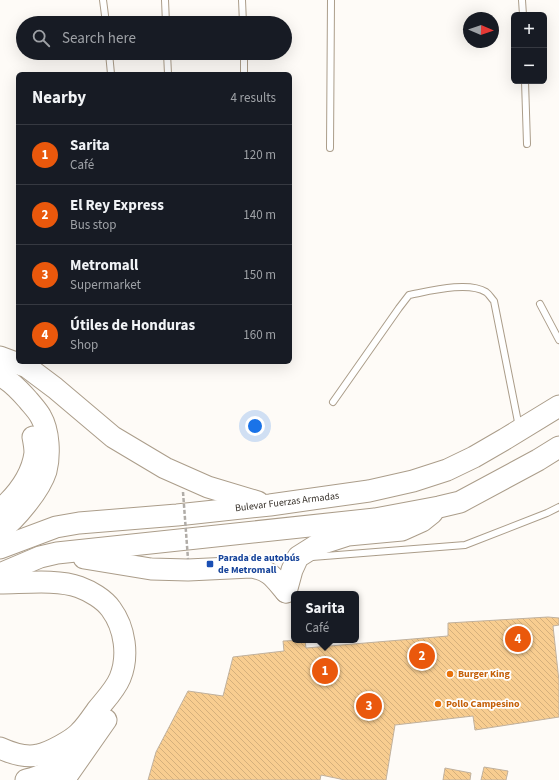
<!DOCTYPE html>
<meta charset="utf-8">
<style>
:root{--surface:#171b24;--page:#20242c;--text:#f1f3f6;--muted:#9ea1a6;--line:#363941;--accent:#ea580c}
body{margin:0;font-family:"Source Sans 3",sans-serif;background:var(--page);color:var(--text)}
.controls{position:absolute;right:12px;top:12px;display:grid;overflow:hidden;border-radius:6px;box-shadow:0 4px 16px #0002}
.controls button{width:36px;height:36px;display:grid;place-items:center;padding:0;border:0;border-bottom:1px solid var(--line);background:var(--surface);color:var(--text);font:20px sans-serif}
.compass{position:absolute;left:463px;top:12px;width:36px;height:36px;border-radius:50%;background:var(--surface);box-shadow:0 4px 16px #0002;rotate:92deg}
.you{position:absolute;left:255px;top:426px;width:14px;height:14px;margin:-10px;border:3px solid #fff;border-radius:50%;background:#1a73e8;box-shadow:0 0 0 6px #1a73e833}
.badge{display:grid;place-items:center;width:26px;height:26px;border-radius:50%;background:var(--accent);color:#fff;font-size:13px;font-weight:700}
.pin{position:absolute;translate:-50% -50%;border:2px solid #fff;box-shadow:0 1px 4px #0006}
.popup{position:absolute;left:291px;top:591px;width:68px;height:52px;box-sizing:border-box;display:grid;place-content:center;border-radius:6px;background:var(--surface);filter:drop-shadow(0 1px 3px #0005);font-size:13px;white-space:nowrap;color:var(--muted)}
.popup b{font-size:15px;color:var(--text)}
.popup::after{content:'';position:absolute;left:50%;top:100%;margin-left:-8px;border:8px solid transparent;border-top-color:var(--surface)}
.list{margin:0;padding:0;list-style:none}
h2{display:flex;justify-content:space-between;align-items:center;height:52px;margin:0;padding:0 16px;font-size:17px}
h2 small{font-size:13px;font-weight:400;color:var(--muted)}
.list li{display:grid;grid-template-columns:26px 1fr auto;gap:12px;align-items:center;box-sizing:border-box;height:60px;padding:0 16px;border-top:1px solid var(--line)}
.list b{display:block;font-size:15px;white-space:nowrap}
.list p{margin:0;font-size:13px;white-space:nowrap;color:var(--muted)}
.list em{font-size:13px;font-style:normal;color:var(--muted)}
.icon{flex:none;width:22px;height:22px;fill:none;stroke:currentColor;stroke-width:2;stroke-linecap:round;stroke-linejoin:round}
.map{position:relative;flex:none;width:559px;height:780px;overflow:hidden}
.search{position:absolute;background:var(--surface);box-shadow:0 4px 16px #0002;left:16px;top:16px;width:276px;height:44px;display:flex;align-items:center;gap:10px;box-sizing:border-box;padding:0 14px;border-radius:22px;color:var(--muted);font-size:15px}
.panel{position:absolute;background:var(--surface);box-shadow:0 4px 16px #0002;left:16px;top:72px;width:276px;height:292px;border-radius:6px}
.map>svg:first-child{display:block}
.building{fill:url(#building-back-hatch);stroke:#c0b19e}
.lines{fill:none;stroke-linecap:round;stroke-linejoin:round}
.lane-casing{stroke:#ab9d8a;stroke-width:8}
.highway-casing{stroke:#ab9d8a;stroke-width:23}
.lane{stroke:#fff;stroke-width:6}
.highway{stroke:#fff;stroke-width:21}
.path-bridge{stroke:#b0aca7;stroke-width:2.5;stroke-dasharray:4 2;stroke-linecap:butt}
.transit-dot{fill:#1a4fb4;stroke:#fff;stroke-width:1.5}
.food-dot{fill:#e8710a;stroke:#fff;stroke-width:1.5}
.labels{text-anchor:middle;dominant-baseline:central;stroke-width:3.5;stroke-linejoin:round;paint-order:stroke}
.street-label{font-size:10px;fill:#363029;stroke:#fff}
.transit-label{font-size:10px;font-weight:bold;fill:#164399;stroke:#fff;text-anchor:start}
.food-label{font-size:10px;font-weight:bold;fill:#c56008;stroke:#fff;text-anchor:start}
</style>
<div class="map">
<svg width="559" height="780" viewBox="0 0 559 780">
<defs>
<pattern id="building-back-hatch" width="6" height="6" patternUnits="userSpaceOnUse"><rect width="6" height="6" fill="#f8cd90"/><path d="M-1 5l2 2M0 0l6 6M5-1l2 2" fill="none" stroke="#d5b07c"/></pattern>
</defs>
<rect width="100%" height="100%" fill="#fefbf7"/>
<g class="building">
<polygon points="548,617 559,618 559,625 553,626 559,681 559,717 475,730 473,716 395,725 386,780 345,780 321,775 320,780 148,780 156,752 188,691 223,696 233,657 284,651 283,641 305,640 306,648 448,636 448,623"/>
<polygon points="484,767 508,771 506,780 481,780"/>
<polygon points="445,768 471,773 470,780 443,780"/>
</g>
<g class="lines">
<g class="lane-casing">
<g id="lane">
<polyline points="103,0 106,23"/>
<polyline points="165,0 166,23"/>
<polyline points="242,0 243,23"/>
<polyline points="522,0 523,15"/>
<polyline points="109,53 111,74"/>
<polyline points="167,53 168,74"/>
<polyline points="244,53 244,74"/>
<polyline points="525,81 527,144"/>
<polyline points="330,148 331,0"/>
<polyline points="540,304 559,340"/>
<path d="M333,402l66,-94 10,-13c21,-4 59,-14 77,-3 3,2 5,6 8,9l25,126"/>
<polyline points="312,557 465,545 547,513 559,507"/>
</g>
</g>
<g class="highway-casing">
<g id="highway">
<polyline points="0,357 27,367 55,388 113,437 165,468 208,487 258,502"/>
<path d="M0,376c10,4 21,16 28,24 4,5 10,11 13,17 8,14 9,38 5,54 -6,19 -30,48 -46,60"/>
<path d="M0,510c17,-15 32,-34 35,-57 0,-5 -1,-11 -2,-16"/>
<polyline points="0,548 56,527 79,523 177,515 270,505 369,491 413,481 447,470 474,457 505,439 559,406"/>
<path d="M84,558l67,11 37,1 63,-3c19,3 23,11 35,25"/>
<polyline points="0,574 40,557 57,553 375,519 439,507 460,502 538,460 559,447"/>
<path d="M0,583c23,0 58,-4 79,4 11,4 25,12 32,22 14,19 18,47 9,69 -5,12 -15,22 -23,32 -5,7 -10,15 -17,22 -7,8 -31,21 -42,23 -13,3 -27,-2 -38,-7"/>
<polyline points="286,592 292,570 298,557 317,545 348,535 402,530 422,521 432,513"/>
<path d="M26,780c19,-4 39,-16 48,-34"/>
<polyline points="64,780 106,720"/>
</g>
</g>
<use href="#lane" class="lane"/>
<use href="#highway" class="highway"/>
<polyline class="path-bridge" points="183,492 188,559"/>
</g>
<rect class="transit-dot" x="206" y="560" width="8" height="8" rx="2"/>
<g class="food-dot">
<circle cx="450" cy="674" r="4"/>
<circle cx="438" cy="704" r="4"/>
</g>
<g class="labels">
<g class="street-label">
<text transform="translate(287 502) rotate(-7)">Bulevar Fuerzas Armadas</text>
</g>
<g class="transit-label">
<text x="218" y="558">Parada de autobús<tspan x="218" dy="12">de Metromall</tspan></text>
</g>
<g class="food-label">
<text x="458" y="674">Burger King</text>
<text x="446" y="704">Pollo Campesino</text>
</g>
</g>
</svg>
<div class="controls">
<button>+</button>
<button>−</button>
</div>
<svg class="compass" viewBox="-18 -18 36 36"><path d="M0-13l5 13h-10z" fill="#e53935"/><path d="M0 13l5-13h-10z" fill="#9ea1a6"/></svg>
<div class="you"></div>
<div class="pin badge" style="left:325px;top:671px">1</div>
<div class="popup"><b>Sarita</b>Café</div>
<div class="pin badge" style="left:422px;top:656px">2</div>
<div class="pin badge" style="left:369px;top:706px">3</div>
<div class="pin badge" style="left:518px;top:639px">4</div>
<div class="search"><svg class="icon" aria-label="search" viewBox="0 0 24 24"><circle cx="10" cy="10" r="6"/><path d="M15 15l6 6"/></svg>Search here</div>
<section class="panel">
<h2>Nearby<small>4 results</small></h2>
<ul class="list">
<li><span class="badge">1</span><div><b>Sarita</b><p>Café</p></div><em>120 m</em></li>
<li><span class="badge">2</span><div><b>El Rey Express</b><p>Bus stop</p></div><em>140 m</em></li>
<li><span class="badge">3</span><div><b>Metromall</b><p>Supermarket</p></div><em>150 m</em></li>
<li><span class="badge">4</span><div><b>Útiles de Honduras</b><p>Shop</p></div><em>160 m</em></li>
</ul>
</section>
</div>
